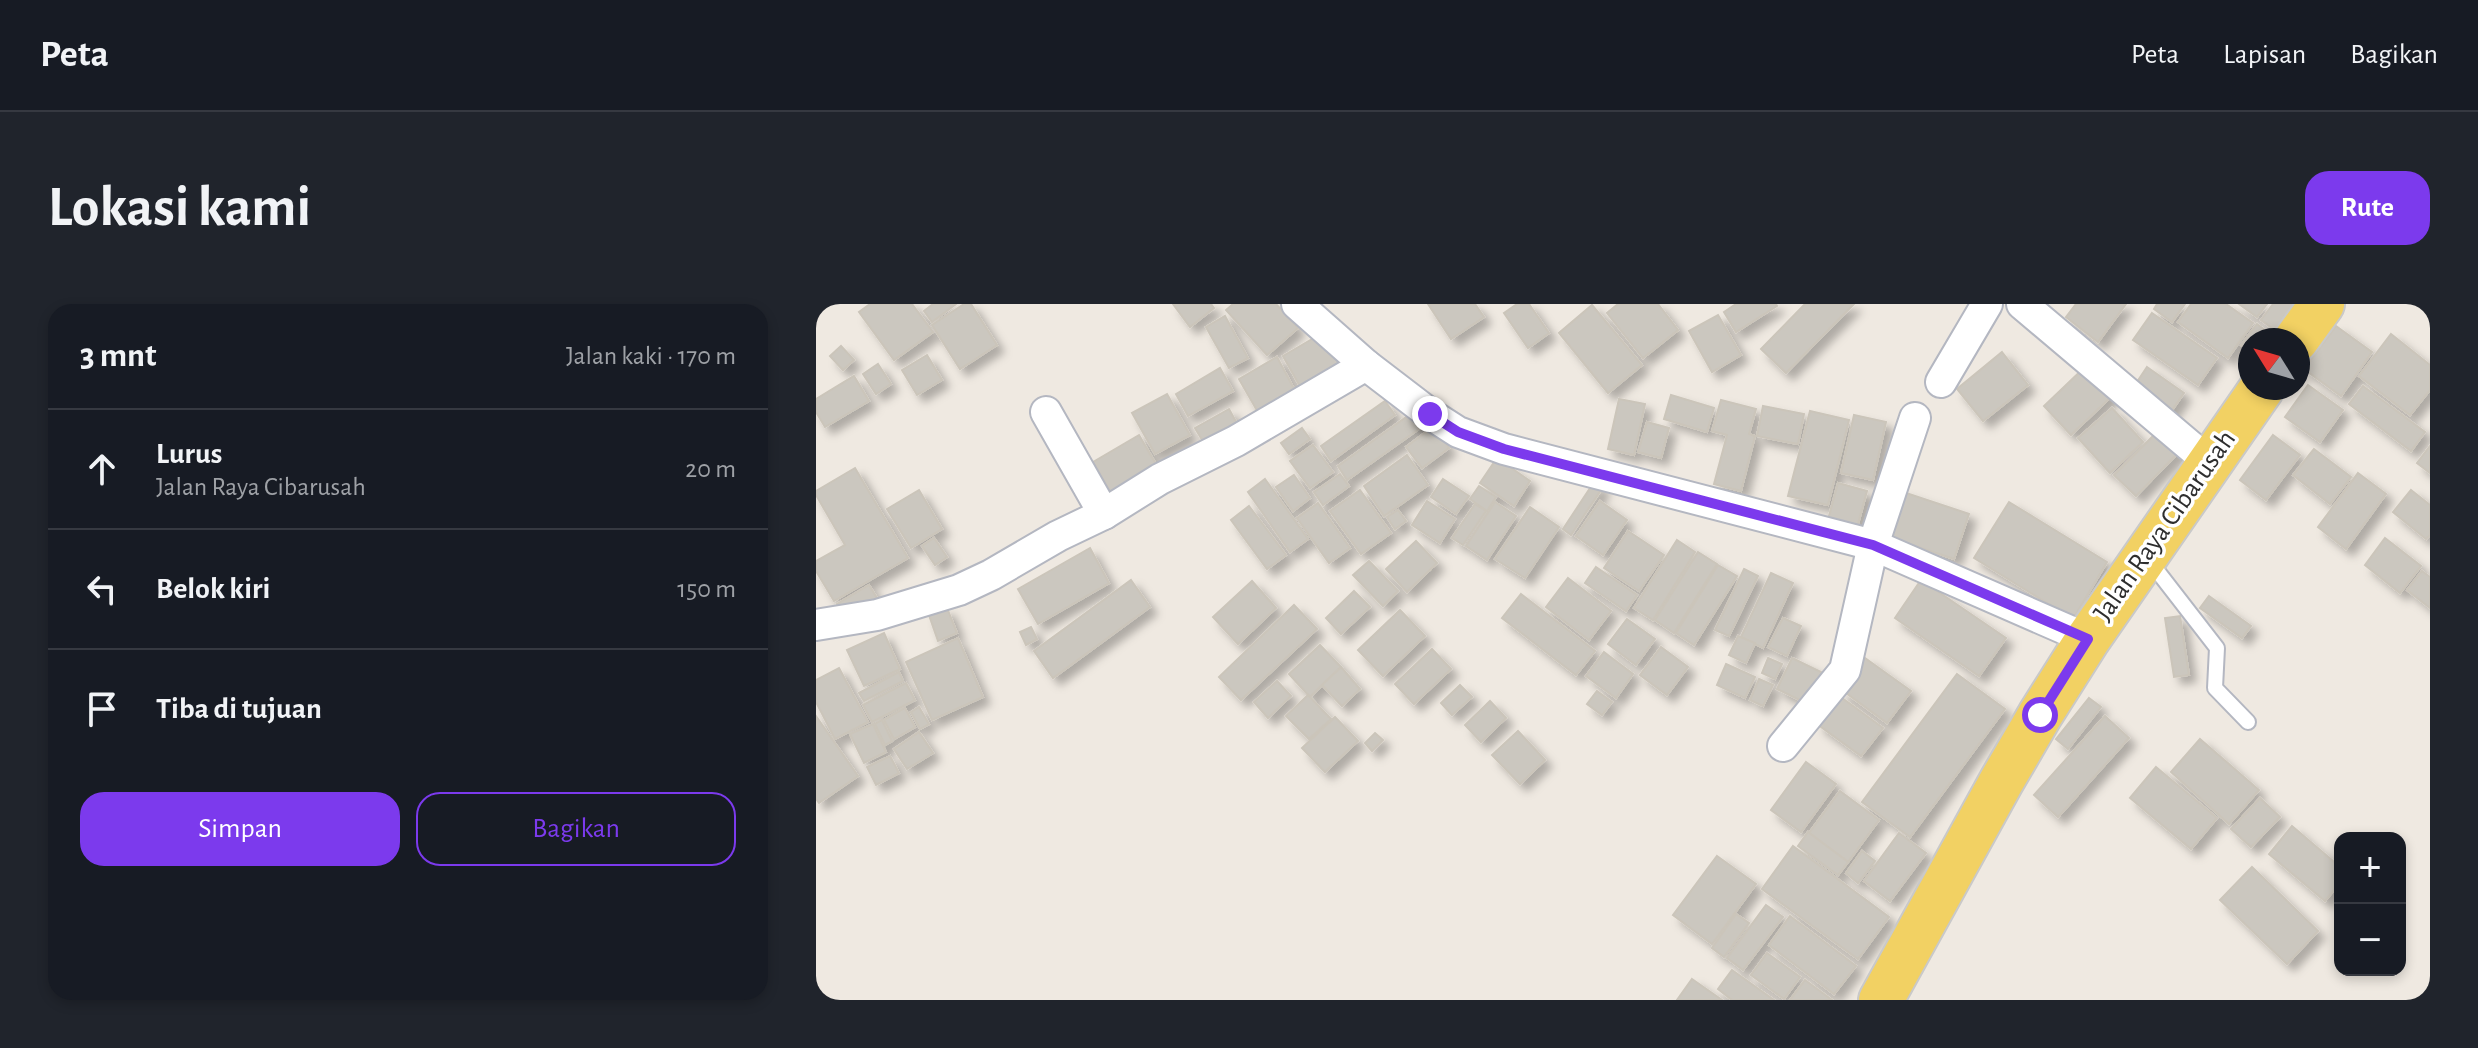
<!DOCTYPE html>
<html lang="id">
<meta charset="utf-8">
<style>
:root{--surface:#171b24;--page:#20242c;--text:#f1f3f6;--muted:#9ea1a6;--line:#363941;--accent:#7c3aed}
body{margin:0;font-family:"Alegreya Sans",sans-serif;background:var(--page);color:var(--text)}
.controls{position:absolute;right:24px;bottom:24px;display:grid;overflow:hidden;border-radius:16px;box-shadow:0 4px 12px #0003}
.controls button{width:72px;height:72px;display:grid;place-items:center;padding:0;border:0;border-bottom:2px solid var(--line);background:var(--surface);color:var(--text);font:40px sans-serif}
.compass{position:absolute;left:1422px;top:24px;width:72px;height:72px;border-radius:50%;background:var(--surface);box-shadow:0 4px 12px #0003;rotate:307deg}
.stop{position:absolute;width:24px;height:24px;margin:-18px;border:6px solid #7c3aed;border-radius:50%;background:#fff}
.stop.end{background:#7c3aed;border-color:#fff;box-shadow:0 2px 8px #0008}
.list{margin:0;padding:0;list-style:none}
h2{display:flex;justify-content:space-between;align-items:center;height:104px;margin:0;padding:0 32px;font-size:34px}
h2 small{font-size:26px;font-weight:400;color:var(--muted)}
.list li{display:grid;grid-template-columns:52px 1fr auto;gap:24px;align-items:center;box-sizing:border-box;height:120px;padding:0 32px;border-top:2px solid var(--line)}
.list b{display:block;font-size:30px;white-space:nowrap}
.list p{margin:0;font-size:26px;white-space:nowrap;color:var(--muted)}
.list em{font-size:26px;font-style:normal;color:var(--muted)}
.actions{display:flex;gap:16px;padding:24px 32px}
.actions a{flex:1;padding:18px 0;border:2px solid var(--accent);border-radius:24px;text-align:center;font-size:28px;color:var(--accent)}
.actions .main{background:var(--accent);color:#fff}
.icon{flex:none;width:44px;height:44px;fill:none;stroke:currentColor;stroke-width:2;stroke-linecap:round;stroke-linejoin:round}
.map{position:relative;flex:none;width:1614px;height:696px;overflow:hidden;border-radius:24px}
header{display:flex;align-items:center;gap:48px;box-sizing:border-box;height:112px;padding:0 40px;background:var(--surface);border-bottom:2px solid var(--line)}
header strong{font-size:38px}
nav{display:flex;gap:44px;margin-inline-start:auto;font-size:28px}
.intro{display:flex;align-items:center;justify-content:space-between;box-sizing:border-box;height:192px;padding:0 48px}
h1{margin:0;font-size:56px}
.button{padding:20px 36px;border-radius:24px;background:var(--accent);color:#fff;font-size:28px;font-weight:700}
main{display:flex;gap:48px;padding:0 48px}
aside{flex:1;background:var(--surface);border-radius:24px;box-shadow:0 4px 12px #0003}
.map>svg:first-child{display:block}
.building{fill:#cbc7bf;stroke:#cbc5ba;stroke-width:2;filter:url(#shadow)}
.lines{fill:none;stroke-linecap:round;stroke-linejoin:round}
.service-casing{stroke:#b4b7c1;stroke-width:18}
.minor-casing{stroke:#b4b7c1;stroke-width:34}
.primary-casing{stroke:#c9c9c9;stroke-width:48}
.service{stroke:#fff;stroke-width:14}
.minor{stroke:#fff;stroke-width:30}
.primary{stroke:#f2d163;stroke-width:44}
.route{stroke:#7c3aed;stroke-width:10}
.labels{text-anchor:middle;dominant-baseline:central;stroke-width:7;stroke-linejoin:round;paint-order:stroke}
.street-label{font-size:28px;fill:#2e2e2e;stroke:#fff}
</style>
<header>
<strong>Peta</strong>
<nav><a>Peta</a><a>Lapisan</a><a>Bagikan</a></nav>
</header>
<div class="intro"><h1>Lokasi kami</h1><a class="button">Rute</a></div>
<main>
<aside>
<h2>3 mnt<small>Jalan kaki · 170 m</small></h2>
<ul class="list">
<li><svg class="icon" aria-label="ahead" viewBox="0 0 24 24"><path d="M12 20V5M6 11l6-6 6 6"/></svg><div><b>Lurus</b><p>Jalan Raya Cibarusah</p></div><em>20 m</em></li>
<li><svg class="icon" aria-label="left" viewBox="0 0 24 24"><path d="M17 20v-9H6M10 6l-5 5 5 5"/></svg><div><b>Belok kiri</b></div><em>150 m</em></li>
<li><svg class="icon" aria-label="arrive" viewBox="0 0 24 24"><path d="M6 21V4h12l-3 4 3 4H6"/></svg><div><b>Tiba di tujuan</b></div></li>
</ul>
<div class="actions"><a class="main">Simpan</a><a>Bagikan</a></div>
</aside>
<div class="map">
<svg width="1614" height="696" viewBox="0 0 1614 696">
<defs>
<filter id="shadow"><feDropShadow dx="7" dy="7" stdDeviation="4" flood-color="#0004"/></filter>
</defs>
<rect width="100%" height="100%" fill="#efe9e1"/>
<g class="building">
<polygon points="54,0 96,0 117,28 78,56 43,8"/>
<polygon points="117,0 140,0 116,18 108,7"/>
<polygon points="148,0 155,0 181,41 144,65 116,21"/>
<polygon points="357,0 395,0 398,4 374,23"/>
<polygon points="417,0 460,0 482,24 451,51 410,6"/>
<polygon points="612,0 659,0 668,13 635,35"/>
<polygon points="701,0 713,0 733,29 712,44 688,9"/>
<polygon points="802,0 842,0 862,26 827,54 791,9"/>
<polygon points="920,0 960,0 961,2 920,28 908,8"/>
<polygon points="989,0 1038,0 970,69 945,45"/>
<polygon points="1260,0 1310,0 1282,38 1250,13"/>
<polygon points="1341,0 1369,0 1356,18 1338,5"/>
<polygon points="1375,0 1410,0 1437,19 1412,54 1362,18"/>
<polygon points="1423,0 1451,0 1441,13"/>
<polygon points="1457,0 1480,0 1460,27 1445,16"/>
<polygon points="776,1 826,61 792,89 743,29"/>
<polygon points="1336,9 1401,54 1382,81 1317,36"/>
<polygon points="902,11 925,51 896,68 873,27"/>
<polygon points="409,12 432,54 413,64 390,23"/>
<polygon points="1441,20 1458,33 1455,36 1434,36 1434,48 1425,41"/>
<polygon points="1520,22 1556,48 1525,92 1488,65"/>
<polygon points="508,28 528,62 486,86 467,52"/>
<polygon points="1575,30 1614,61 1614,86 1594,111 1543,72"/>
<polygon points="25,42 38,56 27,66 14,52"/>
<polygon points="1186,48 1212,81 1167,117 1141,85"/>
<polygon points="111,51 126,76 101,91 86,66"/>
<polygon points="461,53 484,96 447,117 423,75"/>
<polygon points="62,60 75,80 60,90 47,70"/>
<polygon points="1270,62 1297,91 1255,131 1228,102"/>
<polygon points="1331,63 1368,89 1352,112 1315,87"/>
<polygon points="404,64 417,87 372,112 360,90"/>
<polygon points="38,72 53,97 9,123 0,108 0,95"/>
<polygon points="1492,81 1527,106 1504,138 1469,113"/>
<polygon points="1547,82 1609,128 1595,147 1533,100"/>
<polygon points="351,90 374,131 339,150 316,109"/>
<polygon points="855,91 898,104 891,128 848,115"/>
<polygon points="803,95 829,100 818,151 792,145"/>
<polygon points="905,96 940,105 933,130 939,132 925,187 898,180 911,131 896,127"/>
<polygon points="569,97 579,111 515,157 505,142"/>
<polygon points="947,102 988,110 982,140 941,132"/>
<polygon points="1296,104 1327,138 1294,169 1262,134"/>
<polygon points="413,105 424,125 391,144 379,124"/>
<polygon points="600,106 610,120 531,176 522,162"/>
<polygon points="994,107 1033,116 1012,201 972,192"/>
<polygon points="1038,111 1070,118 1057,176 1025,169"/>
<polygon points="831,118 853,124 845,154 822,148"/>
<polygon points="618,122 633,144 606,164 590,143"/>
<polygon points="486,124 494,135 473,150 465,139"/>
<polygon points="1343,126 1365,146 1320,192 1298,171"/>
<polygon points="323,131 341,162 295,189 277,158"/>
<polygon points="1457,131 1484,151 1450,196 1424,176"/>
<polygon points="497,141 517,168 494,184 474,157"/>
<polygon points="1614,142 1614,169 1601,159"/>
<polygon points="1498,145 1535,173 1514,200 1477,171"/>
<polygon points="591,151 612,181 568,212 548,182"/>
<polygon points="681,154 714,177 698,202 664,179"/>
<polygon points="39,164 92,254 18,297 0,267 0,257 29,241 0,191 0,187"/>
<polygon points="1542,169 1570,190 1530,245 1502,223"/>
<polygon points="524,170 533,182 507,201 498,188"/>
<polygon points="478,171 494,194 477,207 460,183"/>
<polygon points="449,175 492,235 474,248 432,188"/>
<polygon points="627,175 653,192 640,210 615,193"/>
<polygon points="778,178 787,183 755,231 747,225"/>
<polygon points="1022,179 1051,187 1039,231 1010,223"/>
<polygon points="663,182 680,193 671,207 654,195"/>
<polygon points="103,186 126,225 95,244 71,205"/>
<polygon points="544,186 575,229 545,250 514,207"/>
<polygon points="1595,186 1614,201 1614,231 1610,235 1577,208"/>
<polygon points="1084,187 1153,210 1138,255 1070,232"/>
<polygon points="611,197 639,215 624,239 596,221"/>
<polygon points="784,197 811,216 787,251 760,232"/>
<polygon points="679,198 700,212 671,256 650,242"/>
<polygon points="1193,198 1291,258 1257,315 1158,254"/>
<polygon points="502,199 534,244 513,259 481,214"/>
<polygon points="659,200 670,207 647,241 636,234"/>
<polygon points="433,202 470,251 451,265 415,216"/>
<polygon points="714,203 743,223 709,274 679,255"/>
<polygon points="582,206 590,217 579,225 571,213"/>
<polygon points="812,227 848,251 823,287 788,264"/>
<polygon points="118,234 131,253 119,261 106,242"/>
<polygon points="1569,234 1605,262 1584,289 1549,261"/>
<polygon points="861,236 879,248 837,316 818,304"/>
<polygon points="600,237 621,259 591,288 570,265"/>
<polygon points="274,244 293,279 222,320 202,285"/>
<polygon points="882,248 901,260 858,329 839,316"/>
<polygon points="553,257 582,287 567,302 537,271"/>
<polygon points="902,261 921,272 878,341 860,329"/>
<polygon points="780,263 821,291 810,307 769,279"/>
<polygon points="928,265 942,272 913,332 899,326"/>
<polygon points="1606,267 1614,273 1614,304 1591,286"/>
<polygon points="955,269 977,279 947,344 925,333"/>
<polygon points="752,274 795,307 773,336 730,303"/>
<polygon points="315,276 334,303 237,374 218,347"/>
<polygon points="1105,276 1190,334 1163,372 1079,314"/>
<polygon points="436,277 460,304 422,340 397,313"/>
<polygon points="53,281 64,299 27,309 21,300"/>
<polygon points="538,287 554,303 525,330 510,314"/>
<polygon points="705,290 779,347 760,371 686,314"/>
<polygon points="1393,292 1435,322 1426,334 1384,304"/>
<polygon points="478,301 501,325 425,396 403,373"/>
<polygon points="131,304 141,329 122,337 113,311"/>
<polygon points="584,306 609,332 567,372 542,346"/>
<polygon points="1364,312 1373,371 1358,373 1349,314"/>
<polygon points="967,314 985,322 971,352 952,343"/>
<polygon points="811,315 839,335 820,361 792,340"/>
<polygon points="215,323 221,335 210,341 204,328"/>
<polygon points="68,329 84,365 48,382 31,346"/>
<polygon points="922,332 939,339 930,359 913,351"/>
<polygon points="142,334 167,393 116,416 90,358"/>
<polygon points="504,341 525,363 494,393 473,370"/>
<polygon points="845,343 872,363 851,391 824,371"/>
<polygon points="616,345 635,365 598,400 579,380"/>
<polygon points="788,348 817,370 800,394 770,372"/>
<polygon points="952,354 966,360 959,375 946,369"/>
<polygon points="976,354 1007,369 992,400 961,385"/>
<polygon points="1049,354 1095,387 1071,419 1026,386"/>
<polygon points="910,360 939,373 929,394 901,381"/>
<polygon points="525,363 544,385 526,402 506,381"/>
<polygon points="23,364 52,418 19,435 0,398 0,376"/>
<polygon points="83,368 87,377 48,397 43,389"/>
<polygon points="1141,370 1189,405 1094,533 1046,498"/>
<polygon points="943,375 957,381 947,402 934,396"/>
<polygon points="461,377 475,392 452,414 438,398"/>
<polygon points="90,379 99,396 56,418 47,401"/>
<polygon points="644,381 656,393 636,411 625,399"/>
<polygon points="781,387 796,398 786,411 771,400"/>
<polygon points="492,391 515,415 493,435 470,412"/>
<polygon points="1022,391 1067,424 1045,452 1001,420"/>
<polygon points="1273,394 1285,403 1252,445 1240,435"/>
<polygon points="674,397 690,414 665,438 649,421"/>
<polygon points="103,403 113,420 104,425 95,408"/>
<polygon points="89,404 99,423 78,435 68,416"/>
<polygon points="0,412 42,472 3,499 0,495"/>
<polygon points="1289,412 1313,434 1242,513 1218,491"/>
<polygon points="519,413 542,437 509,468 486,444"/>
<polygon points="66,416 76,437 69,441 59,420"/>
<polygon points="57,420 70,448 48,459 34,430"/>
<polygon points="702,427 729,456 704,480 676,451"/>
<polygon points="103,428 117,449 91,465 78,445"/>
<polygon points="559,429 567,436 556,447 549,439"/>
<polygon points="1384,435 1443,486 1413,520 1355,468"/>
<polygon points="74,452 83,469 60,481 51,463"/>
<polygon points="990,458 1020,480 985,528 955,506"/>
<polygon points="1340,463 1401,514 1375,545 1314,494"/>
<polygon points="1024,487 1063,516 1032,558 993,529"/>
<polygon points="1444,494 1464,513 1435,543 1415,525"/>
<polygon points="1476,522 1524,563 1524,579 1509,597 1453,550"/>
<polygon points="992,528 1032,558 1022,571 982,542"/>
<polygon points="1083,529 1110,549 1074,597 1048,577"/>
<polygon points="977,542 1073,613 1042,655 946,585"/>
<polygon points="1046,547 1059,557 1042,579 1030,569"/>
<polygon points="901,552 940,580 896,640 857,611"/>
<polygon points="1436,563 1502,627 1471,660 1404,596"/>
<polygon points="950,601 967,613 927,666 911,654"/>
<polygon points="920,610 933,619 908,653 896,644"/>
<polygon points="974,612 1040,662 1018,690 953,641"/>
<polygon points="951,649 984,673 968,695 935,671"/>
<polygon points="916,666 958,696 916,696 902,685"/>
<polygon points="876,675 906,696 861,696"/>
<polygon points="989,676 1016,696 974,696"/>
</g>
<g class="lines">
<g class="service-casing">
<polyline id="service" points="1332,255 1401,344 1399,384 1432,418"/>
</g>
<g class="minor-casing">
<g id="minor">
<polyline points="481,0 550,61 614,110 642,128 688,145 1057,241 1272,335"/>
<polyline points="1206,0 1393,158"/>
<polyline points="1125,78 1171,0"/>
<polyline points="230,108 288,210"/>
<polyline points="0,321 61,311 143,286 175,271 242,232 288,210 344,175 420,137 550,61"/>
<polyline points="967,442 1029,366 1057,241 1099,114"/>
</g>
</g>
<g class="primary-casing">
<g id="primary">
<polyline points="1480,36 1506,0"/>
<polyline points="1065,696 1185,478 1224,411 1272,335 1446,84"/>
</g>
</g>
<use href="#service" class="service"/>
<use href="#minor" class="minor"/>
<use href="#primary" class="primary"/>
</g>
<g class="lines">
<polyline class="route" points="614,110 642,128 688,145 1057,241 1272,335 1224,411"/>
</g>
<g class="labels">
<g class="street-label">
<text transform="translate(1349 222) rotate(-55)">Jalan Raya Cibarusah</text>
</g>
</g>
</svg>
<div class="controls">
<button>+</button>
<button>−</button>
</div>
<svg class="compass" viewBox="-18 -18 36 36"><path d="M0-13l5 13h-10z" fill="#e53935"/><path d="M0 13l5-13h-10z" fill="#9ea1a6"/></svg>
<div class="stop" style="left:1224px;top:411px"></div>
<div class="stop end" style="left:614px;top:110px"></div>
</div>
</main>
